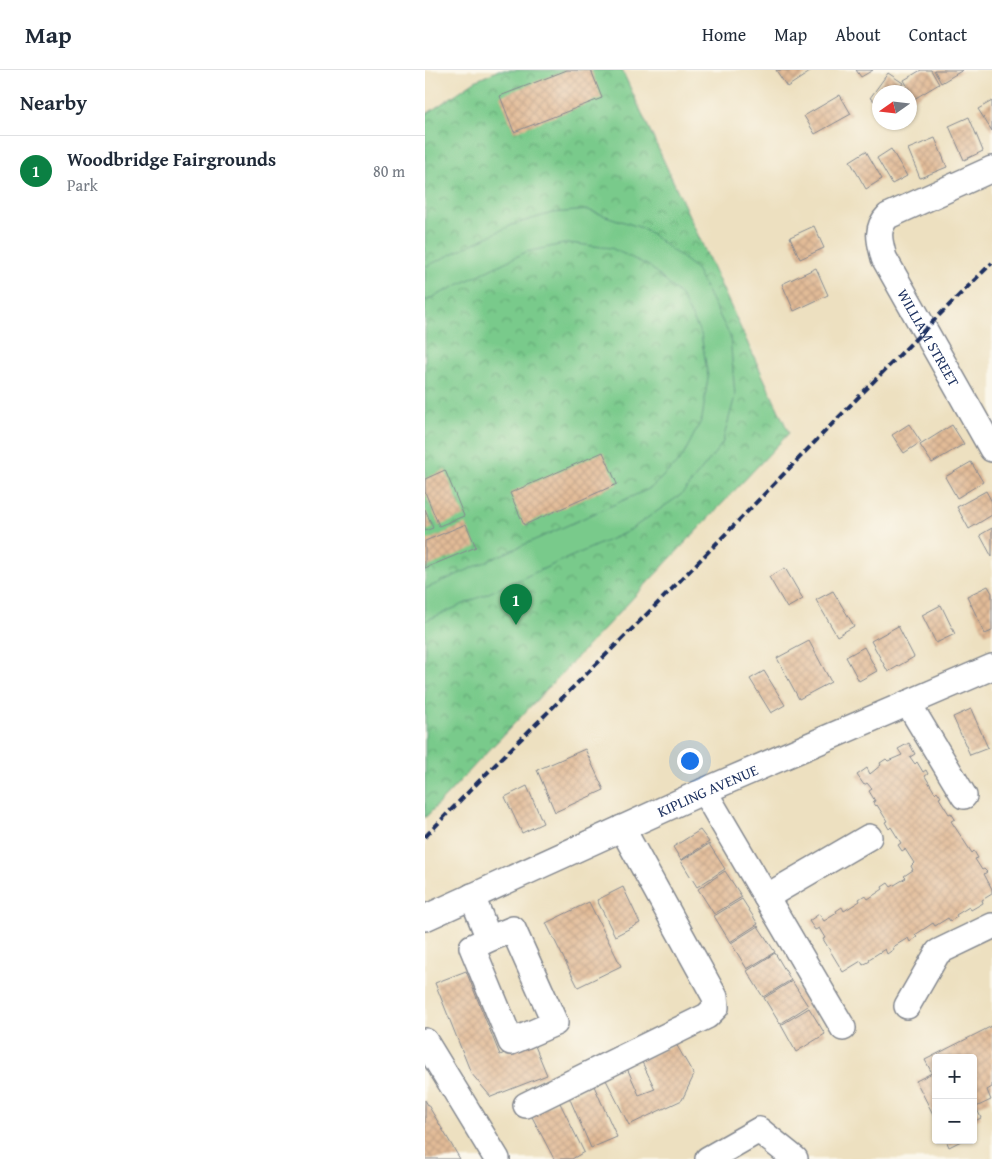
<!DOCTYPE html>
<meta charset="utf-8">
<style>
:root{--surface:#fff;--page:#f6f6f7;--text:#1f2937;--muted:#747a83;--line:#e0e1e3;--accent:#0b8043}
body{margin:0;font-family:"Gentium Book Plus",serif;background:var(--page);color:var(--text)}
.controls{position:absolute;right:15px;bottom:15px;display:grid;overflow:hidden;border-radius:5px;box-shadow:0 1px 4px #0004}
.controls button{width:45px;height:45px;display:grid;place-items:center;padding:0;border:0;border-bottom:1px solid var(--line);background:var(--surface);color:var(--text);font:25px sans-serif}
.compass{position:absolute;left:447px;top:15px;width:45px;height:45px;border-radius:50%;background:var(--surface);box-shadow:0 1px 4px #0004;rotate:256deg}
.you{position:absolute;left:264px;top:690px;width:18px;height:18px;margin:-12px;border:4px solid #fff;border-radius:50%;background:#1a73e8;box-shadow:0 0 0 8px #1a73e833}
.badge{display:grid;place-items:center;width:32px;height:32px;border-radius:50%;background:var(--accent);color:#fff;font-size:16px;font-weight:700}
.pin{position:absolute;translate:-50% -41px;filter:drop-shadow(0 1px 2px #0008)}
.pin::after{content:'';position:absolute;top:26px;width:18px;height:15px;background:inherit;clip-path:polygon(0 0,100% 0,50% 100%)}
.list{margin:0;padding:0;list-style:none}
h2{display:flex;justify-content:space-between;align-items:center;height:65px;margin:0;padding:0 20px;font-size:21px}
h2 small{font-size:16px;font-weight:400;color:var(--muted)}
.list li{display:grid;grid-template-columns:32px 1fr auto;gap:15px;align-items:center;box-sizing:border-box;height:70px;padding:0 20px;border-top:1px solid var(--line)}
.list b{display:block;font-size:19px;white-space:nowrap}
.list p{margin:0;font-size:16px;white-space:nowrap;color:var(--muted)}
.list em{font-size:16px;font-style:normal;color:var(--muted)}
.map{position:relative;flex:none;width:567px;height:1089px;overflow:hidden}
header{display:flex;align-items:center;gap:30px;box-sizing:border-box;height:70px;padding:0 25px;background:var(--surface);border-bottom:1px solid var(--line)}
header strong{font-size:24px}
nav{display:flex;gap:28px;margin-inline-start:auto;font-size:18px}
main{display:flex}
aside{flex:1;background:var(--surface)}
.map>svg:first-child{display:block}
.park{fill:url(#park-crowns);stroke:#4a7c74}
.pitch{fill:#79ca8b;stroke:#4a7c74}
.building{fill:url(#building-cross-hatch)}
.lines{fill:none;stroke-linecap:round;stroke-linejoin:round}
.minor-casing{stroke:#84888f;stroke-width:28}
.minor{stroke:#fff;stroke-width:25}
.rail{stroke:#1b2f5e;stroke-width:4;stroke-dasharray:8 4;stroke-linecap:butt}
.labels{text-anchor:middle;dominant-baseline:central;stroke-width:4;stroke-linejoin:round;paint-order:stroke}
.street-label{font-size:15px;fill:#1b2f5e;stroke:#fbf7ec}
</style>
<header>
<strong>Map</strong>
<nav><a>Home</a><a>Map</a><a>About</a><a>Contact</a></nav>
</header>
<main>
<aside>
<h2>Nearby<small></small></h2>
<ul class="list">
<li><span class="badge">1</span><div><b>Woodbridge Fairgrounds</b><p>Park</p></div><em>80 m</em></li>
</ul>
</aside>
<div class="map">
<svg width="567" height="1089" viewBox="0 0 567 1089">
<defs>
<pattern id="park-crowns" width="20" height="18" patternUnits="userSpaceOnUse" patternTransform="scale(1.25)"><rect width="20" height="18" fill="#79ca8b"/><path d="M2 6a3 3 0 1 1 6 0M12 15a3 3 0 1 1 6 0" fill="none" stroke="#62a475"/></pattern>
<pattern id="building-cross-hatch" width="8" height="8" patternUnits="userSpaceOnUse" patternTransform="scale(1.25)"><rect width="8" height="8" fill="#e2bb97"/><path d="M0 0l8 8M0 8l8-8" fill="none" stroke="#c1a185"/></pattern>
</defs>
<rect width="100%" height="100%" fill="#fbf7ec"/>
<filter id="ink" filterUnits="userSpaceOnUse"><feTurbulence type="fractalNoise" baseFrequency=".02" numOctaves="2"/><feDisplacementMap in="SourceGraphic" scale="10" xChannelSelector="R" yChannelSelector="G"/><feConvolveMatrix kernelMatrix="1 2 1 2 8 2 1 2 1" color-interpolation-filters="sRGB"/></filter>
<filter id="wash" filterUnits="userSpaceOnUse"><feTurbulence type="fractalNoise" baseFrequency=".0096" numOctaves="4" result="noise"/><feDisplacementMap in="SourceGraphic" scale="20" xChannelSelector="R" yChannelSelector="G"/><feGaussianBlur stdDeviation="1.12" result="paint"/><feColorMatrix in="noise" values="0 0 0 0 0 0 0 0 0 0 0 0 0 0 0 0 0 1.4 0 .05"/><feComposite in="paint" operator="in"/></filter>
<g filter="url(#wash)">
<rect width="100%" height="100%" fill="#ede0c0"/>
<polygon class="park" points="74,0 197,0 364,363 0,748 0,45 50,11"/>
<polygon class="pitch" points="163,140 220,159 270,198 305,266 310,326 297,374 257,424 202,462 0,551 0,519 226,418 257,388 277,349 283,307 276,264 256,226 224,196 186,178 143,173 101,182 0,231 0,197 87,155 127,143"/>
<g id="blocks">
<g class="building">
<polygon points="142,0 166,0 177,28 89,62 75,26"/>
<polygon points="351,0 384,0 385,2 362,17"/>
<polygon points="431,0 448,0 436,7"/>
<polygon points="496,0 506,0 514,14 489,29 479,10"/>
<polygon points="509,0 538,0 516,13"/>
<polygon points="463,3 478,13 472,22 454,22 454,34 445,28"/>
<polygon points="415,25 426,44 390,64 379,46"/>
<polygon points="567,31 567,61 553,39"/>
<polygon points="544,47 558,81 539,90 524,56"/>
<polygon points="510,68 522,97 495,108 483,79"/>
<polygon points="466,79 482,106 467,114 452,88"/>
<polygon points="441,81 457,109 441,119 425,91"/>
<polygon points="389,156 399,178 375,189 365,167"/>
<polygon points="391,198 403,225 369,241 357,214"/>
<polygon points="484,354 496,372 479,383 467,365"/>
<polygon points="527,355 539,374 507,393 495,375"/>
<polygon points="178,382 192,414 99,455 85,423"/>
<polygon points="546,392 558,412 532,428 520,407"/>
<polygon points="20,400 39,446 14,456 0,422 0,409"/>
<polygon points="561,421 567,432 567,445 544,459 532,437"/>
<polygon points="0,439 8,458 0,461"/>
<polygon points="41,454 51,477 0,498 0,471"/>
<polygon points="567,458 567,487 555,465"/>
<polygon points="360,498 378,529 362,538 344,507"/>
<polygon points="563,516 567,523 567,561 560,564 542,526"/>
<polygon points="408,521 429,556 412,566 391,530"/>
<polygon points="516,535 530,564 511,573 497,545"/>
<polygon points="473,556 489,587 463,602 446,571"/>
<polygon points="384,571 406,612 374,629 352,588"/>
<polygon points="439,577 452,601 434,611 421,587"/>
<polygon points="339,601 360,635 346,643 325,609"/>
<polygon points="546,639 563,678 545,685 528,647"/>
<polygon points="484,673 490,684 485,687 490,694 492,692 498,702 501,700 503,704 500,706 510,723 512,721 516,727 514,728 524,744 526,743 530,749 526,751 547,783 549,781 553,788 550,789 557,800 559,799 562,802 559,804 567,819 567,824 557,830 558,833 546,840 544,837 531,845 532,847 525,851 523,848 510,856 508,853 490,865 492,867 485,872 483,868 468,877 469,879 462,884 460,879 444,889 445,891 438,895 436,891 418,902 398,869 400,868 394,858 390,860 384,851 394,844 399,851 412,843 411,841 417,837 419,841 435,831 434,829 440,825 443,829 458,819 457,817 463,813 466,817 481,808 479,806 488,800 486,796 489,793 480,779 477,781 473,775 476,773 466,757 464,759 460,752 462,751 452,735 451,736 448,732 450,731 444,721 447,719 442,713 439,715 432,705 442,698 445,704 456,695 455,693 461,689 463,691 477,685 473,679"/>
<polygon points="160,679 179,720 130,742 112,700"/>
<polygon points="102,716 118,753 97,763 80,727"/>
<polygon points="275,760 284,772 256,790 248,777"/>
<polygon points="284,774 300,799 272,817 256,791"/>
<polygon points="300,801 317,827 289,844 273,819"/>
<polygon points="198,817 215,853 190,866 172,830"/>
<polygon points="317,829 333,854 305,872 289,846"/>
<polygon points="164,832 196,896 153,917 121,853"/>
<polygon points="333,856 350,882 322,899 306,873"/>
<polygon points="350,883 366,910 338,927 322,901"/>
<polygon points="41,901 75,985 108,971 122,1005 66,1027 46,1003 10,913"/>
<polygon points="367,911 383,936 355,954 339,928"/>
<polygon points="384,938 400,964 371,982 356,955"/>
<polygon points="567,956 567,1017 562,1020 566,1030 551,1037 556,1048 548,1052 548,988 511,988 511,1050 491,1011 507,1003 500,990"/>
<polygon points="251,974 269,1005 257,1030 204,1055 181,1010 202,998 214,1025 230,1019 216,990"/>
<polygon points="169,1016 192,1067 166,1078 144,1027"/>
<polygon points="0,1030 35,1089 0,1089"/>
<polygon points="134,1031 159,1082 147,1089 129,1089 106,1045"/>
<polygon points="521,1070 538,1070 524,1077"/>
</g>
</g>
</g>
<g filter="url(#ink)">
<use href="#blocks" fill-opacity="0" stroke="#84888f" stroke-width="1"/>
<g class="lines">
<g class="minor-casing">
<g id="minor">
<path id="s1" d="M567,99l-104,47c-13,13 -8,26 -4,42l108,191"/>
<polyline points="483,633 539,726"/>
<polyline points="279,721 418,958"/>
<polyline points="47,826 64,869 88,859 130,953 86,972 47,877 64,869"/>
<polyline points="341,827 444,767"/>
<path id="s2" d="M0,848l279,-127 288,-124"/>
<polyline points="482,936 513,882 567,856"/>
<polyline points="0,971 72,1089"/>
<polyline points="101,1035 282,946 291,937 290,927 197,758"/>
<polyline points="283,1089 334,1060 370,1089"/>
</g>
</g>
<use href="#minor" class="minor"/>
<path class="rail" d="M0,767c74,-78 152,-153 229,-230 113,-114 223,-232 338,-344"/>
</g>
</g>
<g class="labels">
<g class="street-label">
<text stroke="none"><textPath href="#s1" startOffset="250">WILLIAM STREET</textPath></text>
<text stroke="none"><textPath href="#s2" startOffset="310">KIPLING AVENUE</textPath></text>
</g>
</g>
</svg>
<div class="controls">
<button>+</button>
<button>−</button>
</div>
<svg class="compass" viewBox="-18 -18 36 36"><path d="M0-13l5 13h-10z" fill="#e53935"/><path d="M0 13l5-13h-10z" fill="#747a83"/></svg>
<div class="you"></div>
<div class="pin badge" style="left:91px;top:555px">1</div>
</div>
</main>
